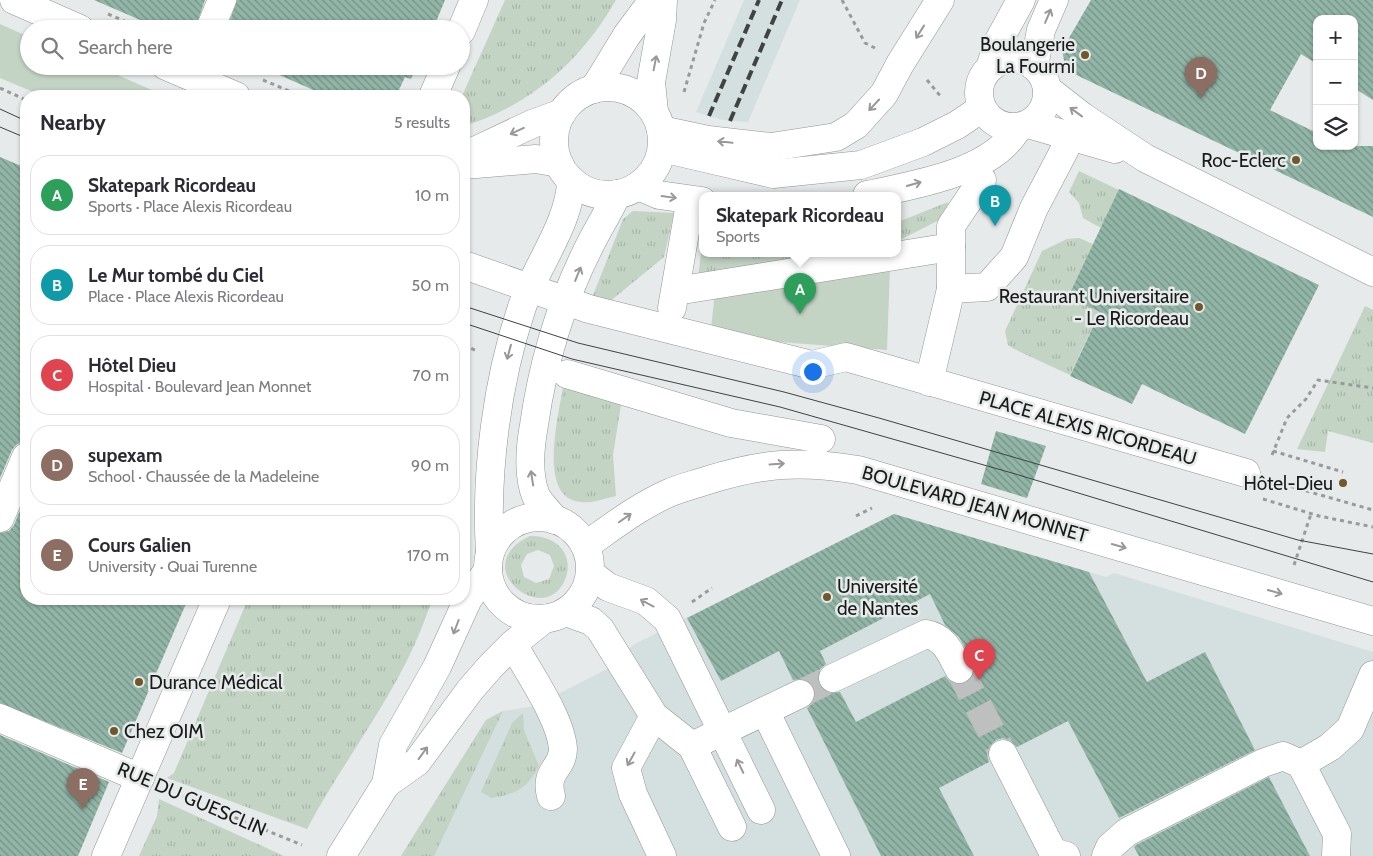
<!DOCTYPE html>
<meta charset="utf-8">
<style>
:root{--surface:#fff;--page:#f7f7f7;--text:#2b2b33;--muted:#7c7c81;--line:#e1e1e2;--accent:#715729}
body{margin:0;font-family:Cabin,sans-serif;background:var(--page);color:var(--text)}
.controls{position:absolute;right:15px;top:15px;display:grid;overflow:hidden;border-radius:10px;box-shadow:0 1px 4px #0004}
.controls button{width:45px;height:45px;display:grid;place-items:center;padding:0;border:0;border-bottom:1px solid var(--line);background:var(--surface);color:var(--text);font:25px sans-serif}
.you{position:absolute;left:812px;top:371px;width:18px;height:18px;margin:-12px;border:4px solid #fff;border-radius:50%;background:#1a73e8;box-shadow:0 0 0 8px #1a73e833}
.badge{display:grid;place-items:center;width:32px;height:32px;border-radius:50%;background:var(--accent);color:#fff;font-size:16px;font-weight:700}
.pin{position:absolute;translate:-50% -41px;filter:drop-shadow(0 1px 2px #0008)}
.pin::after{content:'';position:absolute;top:26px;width:18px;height:15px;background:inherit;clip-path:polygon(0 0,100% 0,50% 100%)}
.popup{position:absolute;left:699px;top:192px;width:202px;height:65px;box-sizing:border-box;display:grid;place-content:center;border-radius:10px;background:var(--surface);filter:drop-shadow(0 1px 4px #0005);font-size:16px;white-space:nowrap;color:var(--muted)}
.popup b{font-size:19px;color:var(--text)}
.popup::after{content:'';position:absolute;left:50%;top:100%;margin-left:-10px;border:10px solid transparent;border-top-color:var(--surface)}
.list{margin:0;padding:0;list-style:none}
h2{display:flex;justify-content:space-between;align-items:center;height:65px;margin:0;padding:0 20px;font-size:21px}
h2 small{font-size:16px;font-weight:400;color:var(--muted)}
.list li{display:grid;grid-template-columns:32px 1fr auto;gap:15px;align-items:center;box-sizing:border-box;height:80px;margin:0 10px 10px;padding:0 10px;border:1px solid var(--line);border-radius:20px}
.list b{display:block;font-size:19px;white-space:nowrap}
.list p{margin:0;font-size:16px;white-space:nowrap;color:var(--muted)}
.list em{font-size:16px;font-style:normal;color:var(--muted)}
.icon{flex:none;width:28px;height:28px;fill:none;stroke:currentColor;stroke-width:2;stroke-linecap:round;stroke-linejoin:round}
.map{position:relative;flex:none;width:1373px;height:856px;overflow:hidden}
.search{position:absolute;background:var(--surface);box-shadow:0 1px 4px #0004;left:20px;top:20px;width:450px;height:55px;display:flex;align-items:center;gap:12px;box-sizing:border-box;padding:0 18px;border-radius:28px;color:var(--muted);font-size:19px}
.panel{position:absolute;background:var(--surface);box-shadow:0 1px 4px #0004;left:20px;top:90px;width:450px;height:515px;border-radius:20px}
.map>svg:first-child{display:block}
.built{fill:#d3e0df}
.grass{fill:url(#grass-tufts);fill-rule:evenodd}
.park{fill:#c3d4c5}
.building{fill:url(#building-back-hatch);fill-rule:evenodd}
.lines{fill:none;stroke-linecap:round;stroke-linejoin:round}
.minor-tunnel{stroke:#bec0c0;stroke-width:28;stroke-dasharray:28 14;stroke-linecap:butt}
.minor-casing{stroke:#929595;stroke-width:29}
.major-casing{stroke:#929595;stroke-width:29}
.path{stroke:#999b9b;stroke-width:3;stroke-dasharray:4 4;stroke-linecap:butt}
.minor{stroke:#fff;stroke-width:28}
.major{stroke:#fff;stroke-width:28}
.tram{stroke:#414242;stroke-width:1}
.rail{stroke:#414242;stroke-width:4;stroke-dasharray:10 5;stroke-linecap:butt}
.oneway{stroke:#989898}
.poi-dot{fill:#715729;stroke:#e7eaea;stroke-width:2}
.labels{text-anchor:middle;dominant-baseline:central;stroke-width:5;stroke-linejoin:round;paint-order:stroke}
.poi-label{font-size:19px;fill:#191a1a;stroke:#e7eaea;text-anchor:end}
.street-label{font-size:19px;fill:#191a1a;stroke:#e7eaea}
</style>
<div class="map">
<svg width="1373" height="856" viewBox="0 0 1373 856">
<defs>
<pattern id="grass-tufts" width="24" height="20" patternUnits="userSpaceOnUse" patternTransform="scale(1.25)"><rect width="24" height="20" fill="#c3d4c5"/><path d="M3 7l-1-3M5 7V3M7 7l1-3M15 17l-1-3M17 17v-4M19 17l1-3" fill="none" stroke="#a7b5a9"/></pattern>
<pattern id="building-back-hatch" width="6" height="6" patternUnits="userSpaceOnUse" patternTransform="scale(1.25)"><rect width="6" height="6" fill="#91b5a7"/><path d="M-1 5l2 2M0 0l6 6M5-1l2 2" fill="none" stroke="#769287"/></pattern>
</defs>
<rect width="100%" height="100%" fill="#e7eaea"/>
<g class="built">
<polygon points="744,0 800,0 748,122 723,120 696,112"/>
<polygon points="894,514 1106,577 1114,573 1373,652 1373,856 401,856 486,720 503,711 535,706 562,692 609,668 633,645"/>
</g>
<g class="grass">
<path d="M505,0h111c-35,61 -85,105 -152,126l-2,-30z"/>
<polygon points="1079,171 1119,190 1101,228 1083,218 1079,203 1069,192"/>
<polygon points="948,202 947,216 898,241 898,222"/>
<polygon points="633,211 674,213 664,257 608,303 592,298 623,219"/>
<polygon points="1079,238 1093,244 1068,297 1111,317 1091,330 1070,375 1014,349 1008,345 1005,331 1042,251 1067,239"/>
<polygon points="702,246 702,253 867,253 698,277"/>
<polygon points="1365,306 1373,310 1373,443 1328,431 1325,452 1297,449"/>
<path d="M563,387l58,18 -8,50 3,41c-13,3 -28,9 -41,5 -36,-10 -16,-88 -12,-114z"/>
<path d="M530,536c23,-1 44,15 36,41 -18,54 -102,-10 -36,-41zM538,550l12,5 4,11 -5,13 -13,4 -12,-6 -3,-12 6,-11z"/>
<path d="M248,599h184c-27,87 -83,151 -125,230l-140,-51 7,-5z"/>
<polygon points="503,711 434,856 401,856 486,720"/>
<path d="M523,713l1,17 15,36c-12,23 -23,28 -48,32l-10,-6 31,-69z"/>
<polygon points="159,799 284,856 139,856 157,816"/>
</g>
<g class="park">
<polygon points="0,24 29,37 29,66 97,66 154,91 152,96 43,96 0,78"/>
<polygon points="890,268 887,350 710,337 715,292"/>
</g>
<g class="building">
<polygon points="94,0 205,0 195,29 161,29"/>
<polygon points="237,0 445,0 433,29 227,29"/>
<polygon points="1091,0 1373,0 1373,100 1354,88 1354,19 1317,19 1317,64 1301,54 1270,110 1317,133 1317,146 1373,146 1373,217 1066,70 1062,50"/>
<polygon points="259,66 417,66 411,79 405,77 396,96 327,96"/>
<polygon points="0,157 26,168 26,442 17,444 12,450 0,478"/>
<polygon points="1119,189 1319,285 1245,434 1142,384 1132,404 1070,376 1100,312 1068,297"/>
<polygon points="996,431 1046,446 1027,498 981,484"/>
<polygon points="26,496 26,599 188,599 122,753 0,703 0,533 9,531 14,525"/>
<path d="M894,514l195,58 58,110 58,-30 50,98 -136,68 -51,-97 -51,26 -6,-6 -8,-3 -7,2 -6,6 -3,8 2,8 -50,26 35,68h-93l-74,-148 6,-5 2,-7 -1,-9 -5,-6 -7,-2 -9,1 -14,-29 -58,30 -34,-63zM930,594l15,31 14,12 14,25 2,7 -3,8 -5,5 -9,3 -8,-3 -5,-6 -89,46 -16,-30 -9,1 -7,-2 -5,-6 -1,-9 2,-7 6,-5 -6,-13z"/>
<polygon points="0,735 109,782 78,856 0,856"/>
<polygon points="1269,777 1310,856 1139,856 1134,847 1136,845"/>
</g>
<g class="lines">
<g class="minor-tunnel">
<polyline points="959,669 1003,754"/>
<polyline points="800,694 833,678"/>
</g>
<g class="minor-casing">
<g id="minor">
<polyline points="14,0 80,29"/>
<polyline points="210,29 222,0"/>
<polyline points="461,31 474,0"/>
<polyline points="166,66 236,96"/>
<polyline points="1034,66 1041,30 1054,0"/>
<polyline points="990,68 998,42 1021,0"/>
<polyline points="433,96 446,66"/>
<polyline points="661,130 708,140 771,147 836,137 856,125 884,94 900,64 940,0"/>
<polyline points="464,156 532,124 562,113"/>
<polyline points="464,165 536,159 559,163"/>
<polyline points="638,186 659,195 702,201"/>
<path d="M867,195c46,-10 127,-22 151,-68"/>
<polyline points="464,265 589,309 812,365 846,357 1246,473"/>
<polyline points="951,289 987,287 1014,257 1034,208 1065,149"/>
<polyline points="676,291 951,247"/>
<polyline points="672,308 688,215"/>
<polyline points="567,374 731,423 821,439"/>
<polyline points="929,382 951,289 951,226 982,180"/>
<polyline points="0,518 26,457"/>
<polyline points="590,573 608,587 646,601 667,619 761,810"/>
<polyline points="566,612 591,621 600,629 654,716 692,746"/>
<path d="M513,644c15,28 48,74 50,105 0,20 -19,21 -12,47"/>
<path d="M833,678l93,-44c20,4 24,19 33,35"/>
<polyline points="765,711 836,856"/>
<polyline points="654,716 626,768 633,794 662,856"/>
<polyline points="0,718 140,778"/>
<polyline points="1003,754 1053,852 1066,856"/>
<polyline points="1301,764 1330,747 1350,729 1373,675"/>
<polyline points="732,827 692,746 800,694"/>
<polyline points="106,856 217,599"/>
<polyline points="1106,856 1110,847 1127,832 1263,763 1283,756 1301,764 1337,834 1336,856"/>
</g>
</g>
<g class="major-casing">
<g id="major">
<circle cx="1013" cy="93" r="34"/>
<circle cx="608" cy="141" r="54"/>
<polyline points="594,89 627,35 653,0"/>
<polyline points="1047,89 1083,117 1145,158 1373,272"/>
<polyline points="654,112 651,82 662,20 663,0"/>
<polyline points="1028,124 1115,149"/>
<polyline points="662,148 773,174 861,165 923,142 957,125 982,108"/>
<circle cx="539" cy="568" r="51"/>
<path d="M555,520c-6,-8 -15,-16 -19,-24 -9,-22 -6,-49 -2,-71 9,-63 29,-128 58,-184 8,-16 18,-31 25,-47"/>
<path d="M585,546c27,-19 54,-40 84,-53 11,-5 24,-8 36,-12 58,-18 94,-21 153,-11l515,151"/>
<path d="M490,552c-5,-79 7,-171 32,-245 14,-41 49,-86 49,-127"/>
<polyline points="386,784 393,745 437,667 468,599 488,570"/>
<polyline points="341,856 386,784 417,762 470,690 491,666 513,644 544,619"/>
</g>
</g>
<g class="path">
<polyline points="842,0 865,43 875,48"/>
<polyline points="108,14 143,29"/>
<polyline points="263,80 301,96"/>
<polyline points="927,80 942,98"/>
<polyline points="0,88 26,100"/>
<polyline points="684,92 704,23 715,0"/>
<polyline points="464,345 477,351"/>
<polyline points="1273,451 1343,472"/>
<polyline points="1272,455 1287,418 1306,399 1318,380 1373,388"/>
<polyline points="1275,482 1373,510"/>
<polyline points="1263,499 1319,516 1373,527"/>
<polyline points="856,516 872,508"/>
<polyline points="1294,565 1311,514"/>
<polyline points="692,602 712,588"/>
<polyline points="168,790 302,845"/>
</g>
<use href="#minor" class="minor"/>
<use href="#major" class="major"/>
<g class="tram">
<polyline points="0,109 26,121"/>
<polyline points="0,127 26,138"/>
<polyline points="464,306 578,343 784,392 879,418 1298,540 1373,554"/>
<polyline points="464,323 572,359 780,407 1012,473 1373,582"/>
</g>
<g class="rail">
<polyline points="709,116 759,0"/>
<polyline points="730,121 782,0"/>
</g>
</g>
<defs><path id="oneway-shaft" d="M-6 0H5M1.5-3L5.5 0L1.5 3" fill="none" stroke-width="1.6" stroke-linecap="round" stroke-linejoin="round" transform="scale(1.25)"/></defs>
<g class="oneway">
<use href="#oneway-shaft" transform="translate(1048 16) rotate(-67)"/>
<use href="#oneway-shaft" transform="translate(920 32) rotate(122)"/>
<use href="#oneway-shaft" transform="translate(655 63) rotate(-79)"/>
<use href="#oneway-shaft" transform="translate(874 105) rotate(133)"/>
<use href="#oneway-shaft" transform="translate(1076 112) rotate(-144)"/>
<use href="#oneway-shaft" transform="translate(517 131) rotate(155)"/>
<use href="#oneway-shaft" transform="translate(725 142) rotate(-174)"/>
<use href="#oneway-shaft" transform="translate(914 184) rotate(-16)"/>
<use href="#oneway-shaft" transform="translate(669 197) rotate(8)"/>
<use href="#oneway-shaft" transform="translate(578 274) rotate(-68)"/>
<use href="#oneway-shaft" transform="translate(509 352) rotate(105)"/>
<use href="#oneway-shaft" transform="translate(777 464) rotate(-4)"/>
<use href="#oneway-shaft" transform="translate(532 478) rotate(-99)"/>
<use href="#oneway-shaft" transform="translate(625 518) rotate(-35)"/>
<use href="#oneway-shaft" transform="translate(1119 546) rotate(16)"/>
<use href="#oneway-shaft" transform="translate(1275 592) rotate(16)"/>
<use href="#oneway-shaft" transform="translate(647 603) rotate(-152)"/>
<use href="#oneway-shaft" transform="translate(456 627) rotate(111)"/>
<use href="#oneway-shaft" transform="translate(423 753) rotate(-54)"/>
<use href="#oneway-shaft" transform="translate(631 759) rotate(119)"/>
<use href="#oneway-shaft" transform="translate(740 766) rotate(-116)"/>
</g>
<g class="poi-dot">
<circle cx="1085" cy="55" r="5"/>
<circle cx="1296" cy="160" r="5"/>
<circle cx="1199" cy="307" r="5"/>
<circle cx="1343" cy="483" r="5"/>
<circle cx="827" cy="597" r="5"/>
<circle cx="139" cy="682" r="5"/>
<circle cx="114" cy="731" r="5"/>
</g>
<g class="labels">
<g class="poi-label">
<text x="1075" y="44">Boulangerie<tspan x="1075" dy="22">La Fourmi</tspan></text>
<text x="1286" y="160">Roc-Eclerc</text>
<text x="1189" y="296">Restaurant Universitaire<tspan x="1189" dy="22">- Le Ricordeau</tspan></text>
<text x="1333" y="483">Hôtel-Dieu</text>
<text x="837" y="586" text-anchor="start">Université<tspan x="837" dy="22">de Nantes</tspan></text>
<text x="149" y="682" text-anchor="start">Durance Médical</text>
<text x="124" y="731" text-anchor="start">Chez OIM</text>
</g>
<g class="street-label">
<text transform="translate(1088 428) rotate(16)">PLACE ALEXIS RICORDEAU</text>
<text transform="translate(975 504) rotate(16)">BOULEVARD JEAN MONNET</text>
<text transform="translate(192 799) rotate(23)">RUE DU GUESCLIN</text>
</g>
</g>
</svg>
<div class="controls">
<button>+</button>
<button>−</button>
<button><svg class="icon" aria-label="layers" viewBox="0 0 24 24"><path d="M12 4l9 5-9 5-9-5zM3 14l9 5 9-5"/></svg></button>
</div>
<div class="you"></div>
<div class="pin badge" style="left:800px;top:314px;background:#2e9e5b">A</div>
<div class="popup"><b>Skatepark Ricordeau</b>Sports</div>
<div class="pin badge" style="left:995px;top:226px;background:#0f9aa8">B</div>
<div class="pin badge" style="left:979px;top:680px;background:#e0444e">C</div>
<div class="pin badge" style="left:1201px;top:98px;background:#8d6e63">D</div>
<div class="pin badge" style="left:83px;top:809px;background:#8d6e63">E</div>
<div class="search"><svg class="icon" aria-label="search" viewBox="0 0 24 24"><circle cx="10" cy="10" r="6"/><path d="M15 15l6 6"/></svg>Search here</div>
<section class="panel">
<h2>Nearby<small>5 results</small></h2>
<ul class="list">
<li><span class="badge" style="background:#2e9e5b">A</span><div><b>Skatepark Ricordeau</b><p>Sports · Place Alexis Ricordeau</p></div><em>10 m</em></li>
<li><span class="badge" style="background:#0f9aa8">B</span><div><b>Le Mur tombé du Ciel</b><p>Place · Place Alexis Ricordeau</p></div><em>50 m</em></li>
<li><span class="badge" style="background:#e0444e">C</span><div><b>Hôtel Dieu</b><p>Hospital · Boulevard Jean Monnet</p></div><em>70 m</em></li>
<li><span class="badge" style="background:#8d6e63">D</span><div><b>supexam</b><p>School · Chaussée de la Madeleine</p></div><em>90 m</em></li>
<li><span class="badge" style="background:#8d6e63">E</span><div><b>Cours Galien</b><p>University · Quai Turenne</p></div><em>170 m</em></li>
</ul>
</section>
</div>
